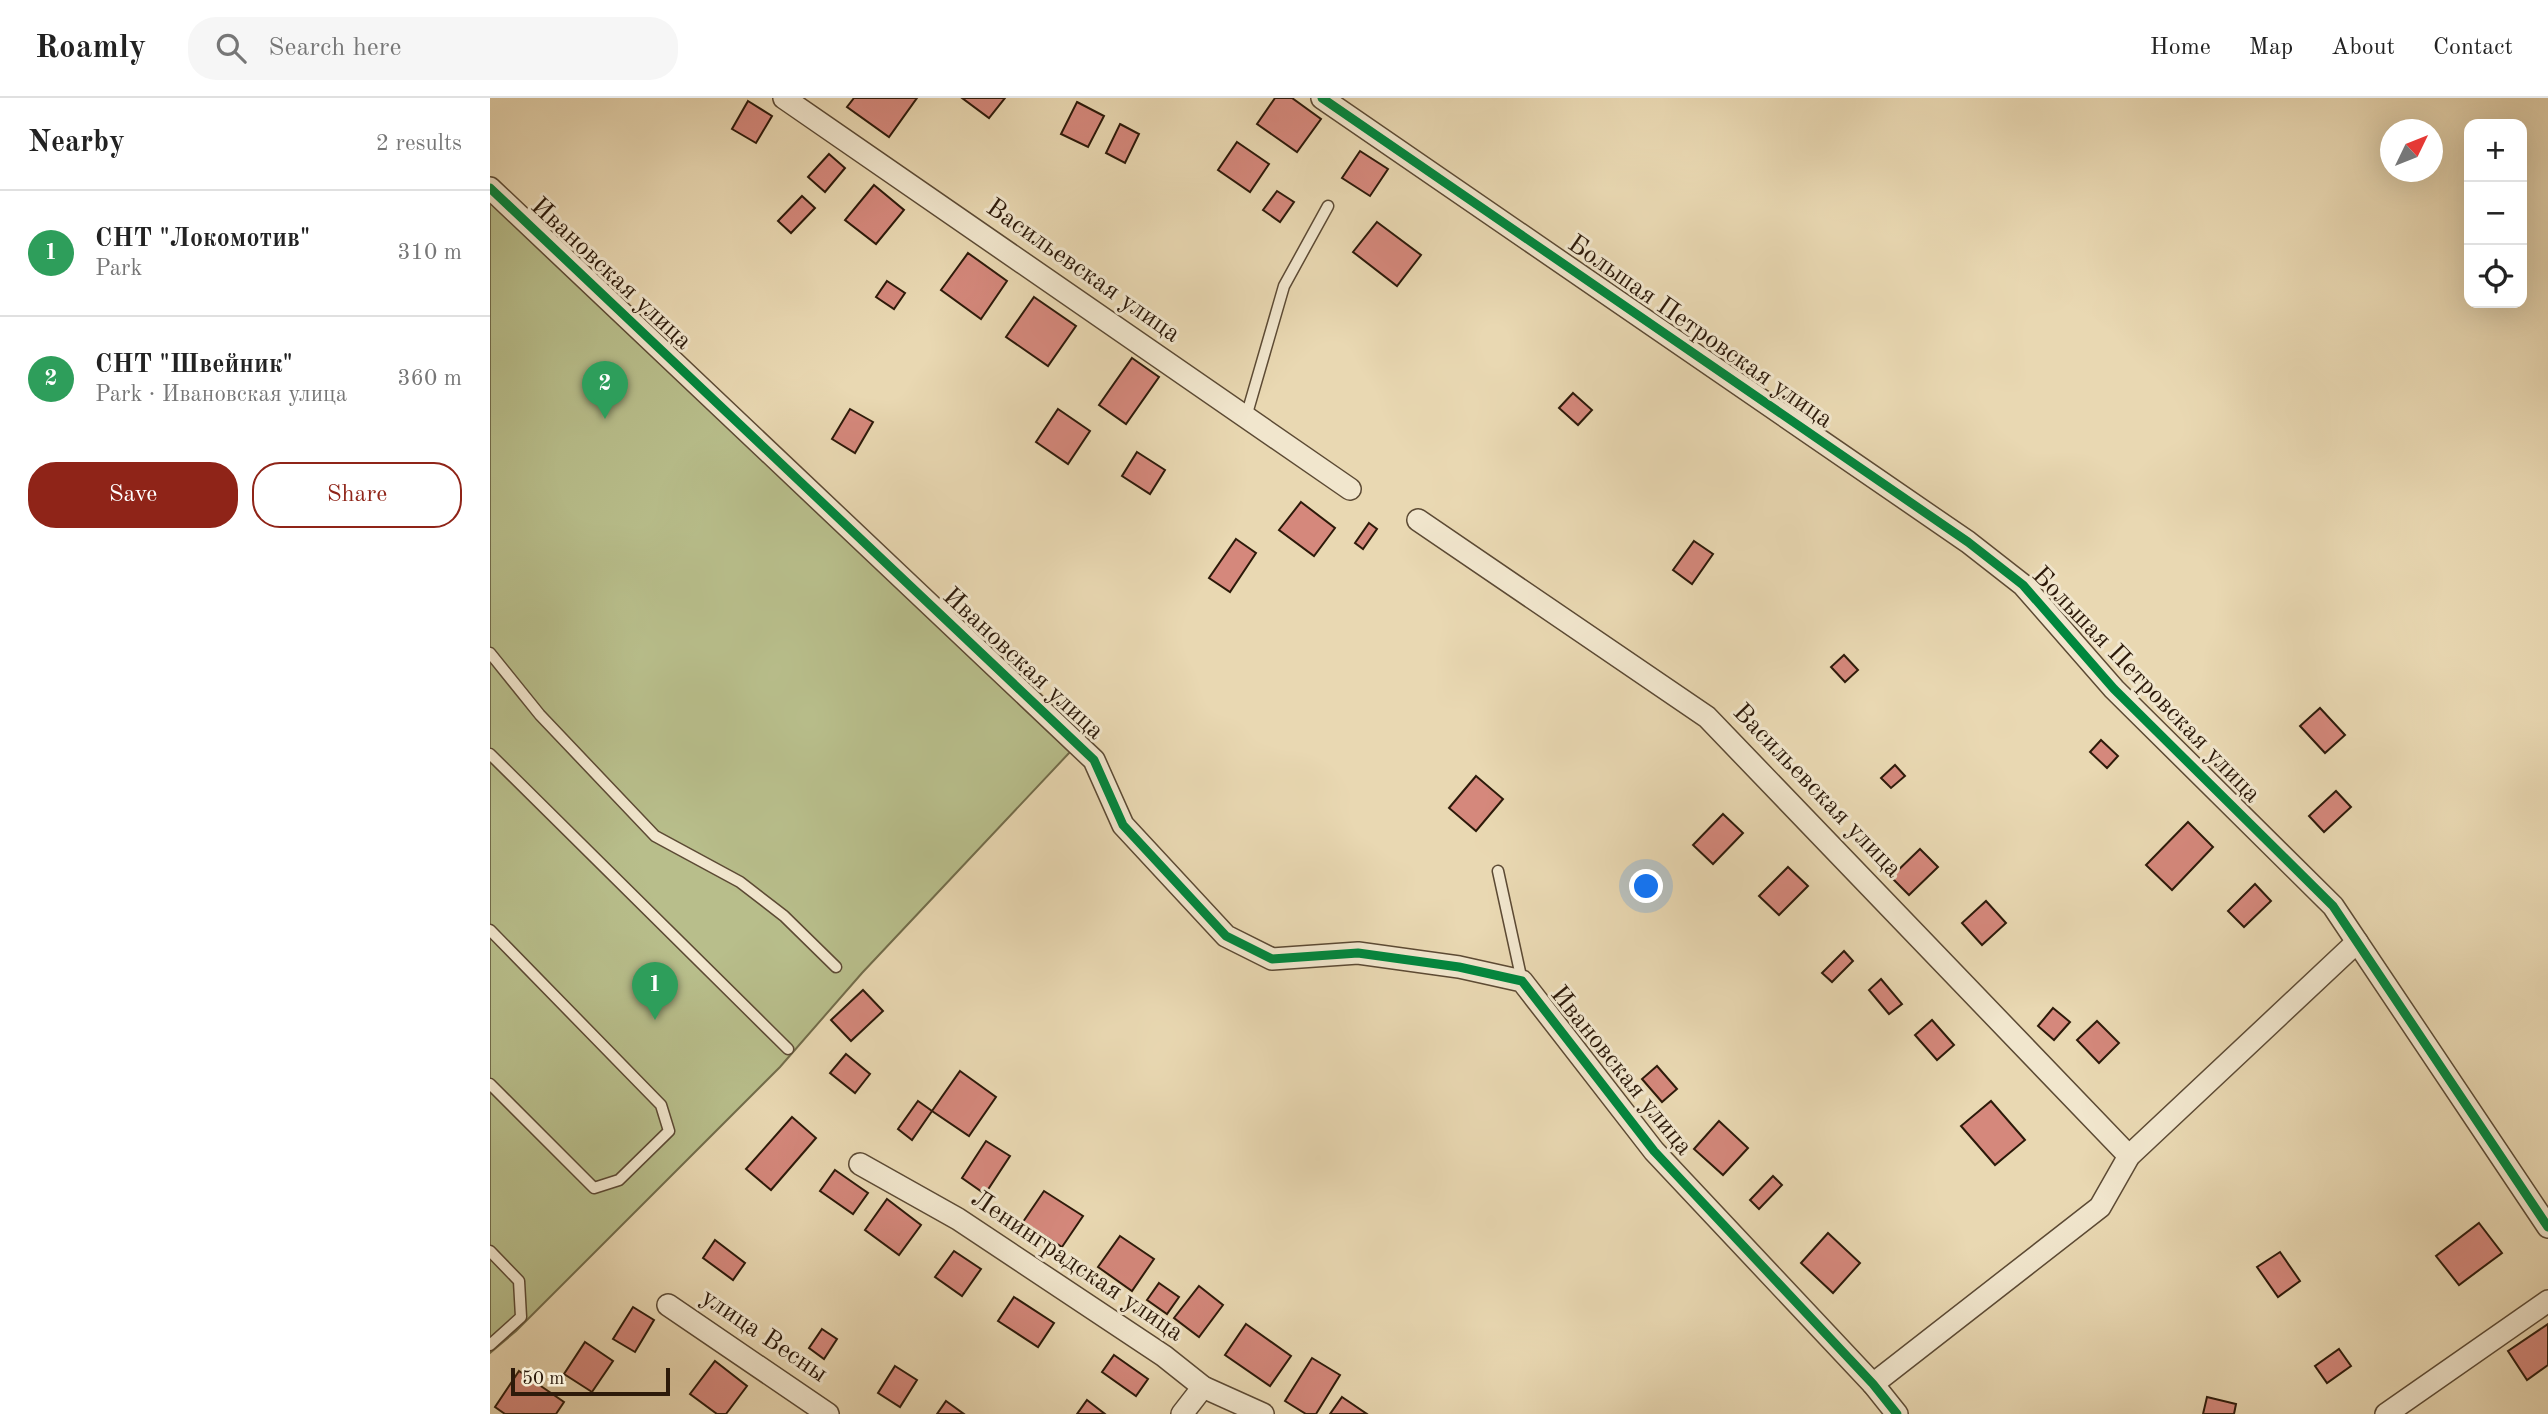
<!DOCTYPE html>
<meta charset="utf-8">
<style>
:root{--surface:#fff;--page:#f6f6f6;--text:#222;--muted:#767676;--line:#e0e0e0;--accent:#8f2418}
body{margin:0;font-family:"Old Standard TT",serif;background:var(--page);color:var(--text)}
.controls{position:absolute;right:21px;top:21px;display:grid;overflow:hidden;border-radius:14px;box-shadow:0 7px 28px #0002}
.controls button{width:63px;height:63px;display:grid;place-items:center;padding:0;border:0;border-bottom:2px solid var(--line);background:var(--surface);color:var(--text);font:35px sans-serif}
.compass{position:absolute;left:1890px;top:21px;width:63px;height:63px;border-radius:50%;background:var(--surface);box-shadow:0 7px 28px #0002;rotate:47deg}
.scale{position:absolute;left:21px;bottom:18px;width:159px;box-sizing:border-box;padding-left:7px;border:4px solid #2d1a0a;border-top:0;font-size:19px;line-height:24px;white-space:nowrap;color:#2d1a0a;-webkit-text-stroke:5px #f1e6cd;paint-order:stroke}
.you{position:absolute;left:1157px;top:789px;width:24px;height:24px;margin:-18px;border:5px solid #fff;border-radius:50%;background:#1a73e8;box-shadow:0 0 0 10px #1a73e833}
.badge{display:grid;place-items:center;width:46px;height:46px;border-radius:50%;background:var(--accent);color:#fff;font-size:23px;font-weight:700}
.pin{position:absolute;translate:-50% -58px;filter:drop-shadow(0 2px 4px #0008)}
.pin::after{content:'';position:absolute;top:37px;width:24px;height:21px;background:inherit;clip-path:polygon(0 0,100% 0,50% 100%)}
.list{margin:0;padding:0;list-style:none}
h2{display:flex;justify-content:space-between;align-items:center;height:91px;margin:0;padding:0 28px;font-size:30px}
h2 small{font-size:23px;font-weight:400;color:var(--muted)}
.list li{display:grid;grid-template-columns:46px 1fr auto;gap:21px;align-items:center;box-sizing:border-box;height:126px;padding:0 28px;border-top:2px solid var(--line)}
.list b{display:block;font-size:26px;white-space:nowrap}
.list p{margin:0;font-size:23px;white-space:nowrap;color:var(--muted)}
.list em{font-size:23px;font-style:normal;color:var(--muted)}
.actions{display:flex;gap:14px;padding:21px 28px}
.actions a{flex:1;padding:16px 0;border:2px solid var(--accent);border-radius:28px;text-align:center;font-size:24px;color:var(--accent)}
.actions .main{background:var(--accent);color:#fff}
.icon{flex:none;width:38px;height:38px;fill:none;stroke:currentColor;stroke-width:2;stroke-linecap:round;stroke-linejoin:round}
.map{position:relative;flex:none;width:2058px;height:1316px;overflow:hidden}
header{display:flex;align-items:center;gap:42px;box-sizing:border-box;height:98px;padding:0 35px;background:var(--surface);border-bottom:2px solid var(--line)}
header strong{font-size:33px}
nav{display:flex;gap:38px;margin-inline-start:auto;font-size:24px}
.search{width:490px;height:63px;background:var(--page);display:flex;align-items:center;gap:18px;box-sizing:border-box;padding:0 24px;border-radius:28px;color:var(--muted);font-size:26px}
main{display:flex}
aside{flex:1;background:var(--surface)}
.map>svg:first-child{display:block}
.green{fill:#b8be8b;stroke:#726c4a;stroke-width:2}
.building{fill:#d5887c;stroke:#2d1a0a;stroke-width:2}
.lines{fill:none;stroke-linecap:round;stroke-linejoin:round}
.lane-casing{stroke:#5c4a34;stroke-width:13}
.street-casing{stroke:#5c4a34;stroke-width:24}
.lane{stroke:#f1e6cd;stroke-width:10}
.street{stroke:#f1e6cd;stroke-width:21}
.cycleway-casing{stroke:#f1e6cd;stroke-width:13}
.cycleway{stroke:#00873e;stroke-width:9}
.labels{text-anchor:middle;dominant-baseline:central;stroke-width:6;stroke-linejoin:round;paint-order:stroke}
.street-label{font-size:26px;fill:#2d1a0a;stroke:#f1e6cd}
</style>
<header>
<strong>Roamly</strong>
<div class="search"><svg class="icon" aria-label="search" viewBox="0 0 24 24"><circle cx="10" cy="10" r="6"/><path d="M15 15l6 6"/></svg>Search here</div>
<nav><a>Home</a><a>Map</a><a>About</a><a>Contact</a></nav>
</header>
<main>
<aside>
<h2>Nearby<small>2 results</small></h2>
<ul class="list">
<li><span class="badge" style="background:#2e9e5b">1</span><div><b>СНТ &quot;Локомотив&quot;</b><p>Park</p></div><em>310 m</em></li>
<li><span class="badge" style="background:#2e9e5b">2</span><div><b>СНТ &quot;Швейник&quot;</b><p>Park · Ивановская улица</p></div><em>360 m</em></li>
</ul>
<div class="actions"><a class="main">Save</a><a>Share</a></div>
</aside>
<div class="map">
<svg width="2058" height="1316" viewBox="0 0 2058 1316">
<rect width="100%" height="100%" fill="#e9d8b2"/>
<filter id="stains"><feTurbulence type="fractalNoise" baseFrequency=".00286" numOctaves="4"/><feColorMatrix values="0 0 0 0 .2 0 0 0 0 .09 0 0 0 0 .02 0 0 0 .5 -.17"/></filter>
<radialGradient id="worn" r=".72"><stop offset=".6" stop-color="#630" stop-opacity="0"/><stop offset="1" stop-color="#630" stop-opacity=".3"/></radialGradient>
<polygon class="green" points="0,103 580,654 372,875 290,969 26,1233 0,1255"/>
<g class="building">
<polygon points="364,0 427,0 399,39 357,9"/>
<polygon points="472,0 515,0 499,20"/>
<polygon points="785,0 802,0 831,21 807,54 767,26"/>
<polygon points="258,3 282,18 266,45 242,31"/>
<polygon points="587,4 614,18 598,49 571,36"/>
<polygon points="630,26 649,36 635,65 616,55"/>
<polygon points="747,44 779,66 760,94 728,72"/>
<polygon points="870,53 898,71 880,98 852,80"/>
<polygon points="339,56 355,70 335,94 318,79"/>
<polygon points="384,87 414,112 386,146 355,122"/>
<polygon points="787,93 804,104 790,124 773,112"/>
<polygon points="312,98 325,110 301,135 288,123"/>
<polygon points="887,124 931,157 907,188 863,154"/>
<polygon points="478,155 517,183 491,221 451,192"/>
<polygon points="397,183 415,195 404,211 386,199"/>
<polygon points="544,199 586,228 558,268 516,239"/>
<polygon points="642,260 669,279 636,326 609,307"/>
<polygon points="1083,295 1102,312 1088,327 1069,310"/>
<polygon points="360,311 383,324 365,355 342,341"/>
<polygon points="568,311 600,333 578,366 546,344"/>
<polygon points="647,354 675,372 660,396 632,378"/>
<polygon points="811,404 845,430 824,458 789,432"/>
<polygon points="879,425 887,431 873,451 865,445"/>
<polygon points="746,441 766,455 740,494 719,480"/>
<polygon points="1204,443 1223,456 1202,486 1183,472"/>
<polygon points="1354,557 1368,572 1355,584 1341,569"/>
<polygon points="1830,610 1855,637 1835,655 1810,628"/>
<polygon points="1611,642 1628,658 1617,670 1600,654"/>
<polygon points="1405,667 1415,678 1401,690 1391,680"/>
<polygon points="986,678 1013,701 986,733 959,710"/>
<polygon points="1846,693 1861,709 1834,734 1819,718"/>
<polygon points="1233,716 1253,735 1223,766 1203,747"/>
<polygon points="1698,724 1723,749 1682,792 1656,767"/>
<polygon points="1430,751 1448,769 1419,797 1401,779"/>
<polygon points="1298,769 1318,788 1289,817 1269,798"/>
<polygon points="1765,786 1781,803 1754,829 1738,813"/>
<polygon points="1496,803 1516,825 1492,847 1472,825"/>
<polygon points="1354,853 1363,863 1342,884 1332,875"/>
<polygon points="1391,881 1412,906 1399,916 1379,892"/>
<polygon points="373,892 393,913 361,943 341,922"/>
<polygon points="1563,910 1580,924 1564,942 1548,928"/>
<polygon points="1442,922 1464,947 1447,962 1425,937"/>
<polygon points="1607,923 1629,945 1609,965 1587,942"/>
<polygon points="356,956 380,976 365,995 340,975"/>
<polygon points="1167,968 1187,991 1172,1004 1152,981"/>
<polygon points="470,973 506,999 479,1038 442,1013"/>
<polygon points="428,1003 442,1013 422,1042 408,1031"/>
<polygon points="1501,1003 1535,1042 1505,1067 1471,1028"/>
<polygon points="302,1019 326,1040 281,1092 256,1071"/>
<polygon points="1229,1023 1258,1050 1233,1077 1204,1051"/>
<polygon points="496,1043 520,1058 495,1096 472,1080"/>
<polygon points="345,1072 378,1095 363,1116 330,1093"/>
<polygon points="1283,1078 1292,1087 1269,1111 1260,1102"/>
<polygon points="554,1093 593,1118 572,1149 533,1124"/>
<polygon points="397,1101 431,1127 409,1157 375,1132"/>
<polygon points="1989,1125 2012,1155 1969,1187 1946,1158"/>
<polygon points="1338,1135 1370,1165 1343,1195 1311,1165"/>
<polygon points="630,1138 664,1161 642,1193 608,1169"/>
<polygon points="225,1142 255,1165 243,1182 213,1160"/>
<polygon points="464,1153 491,1171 472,1198 445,1179"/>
<polygon points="1790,1154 1810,1183 1788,1199 1767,1169"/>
<polygon points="669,1185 689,1199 677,1216 657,1202"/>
<polygon points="709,1188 733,1207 709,1239 684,1220"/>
<polygon points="524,1199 564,1225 548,1249 508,1223"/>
<polygon points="143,1209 164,1222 145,1254 123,1241"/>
<polygon points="756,1226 801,1258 780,1288 735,1257"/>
<polygon points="2058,1226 2058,1267 2037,1282 2018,1253"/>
<polygon points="332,1231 347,1241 334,1261 319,1250"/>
<polygon points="95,1244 123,1263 102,1294 74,1276"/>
<polygon points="1849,1251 1861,1268 1837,1285 1825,1268"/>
<polygon points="624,1257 658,1281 646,1298 612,1274"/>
<polygon points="822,1260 850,1277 826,1316 816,1316 795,1303"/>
<polygon points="225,1263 257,1288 236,1316 227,1316 200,1296"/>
<polygon points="405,1268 427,1282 410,1309 388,1295"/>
<polygon points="29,1273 74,1304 66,1316 15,1316 5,1309"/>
<polygon points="852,1299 877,1316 840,1316"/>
<polygon points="1717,1299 1746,1306 1744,1316 1713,1316"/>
<polygon points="597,1302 615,1316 587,1316"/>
<polygon points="456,1303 474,1316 447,1316"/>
</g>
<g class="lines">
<g class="lane-casing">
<g id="lane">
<polyline points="756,319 794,188 838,108"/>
<polyline points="0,555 50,617 165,738 250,784 294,818 346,869"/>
<polyline points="0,656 298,951"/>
<polyline points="1008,773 1032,883"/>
<polyline points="0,832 171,1007 179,1033 129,1082 104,1090 0,986"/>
<polyline points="0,1153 29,1183 31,1219 0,1247"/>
</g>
</g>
<g class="street-casing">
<g id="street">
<polyline points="294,0 860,391"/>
<polyline points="832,0 1478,444 1533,487 1624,591 1843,808 2058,1129"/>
<polyline points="0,90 604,662 633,727 736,838 782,861 868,855 969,869 1032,883 1164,1053 1383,1286 1407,1316"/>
<polyline points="928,422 1217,619 1639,1058"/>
<polyline points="370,1066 468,1121 674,1258 713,1289 773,1316"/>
<polyline points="178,1207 338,1316"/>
<polyline points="1383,1286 1610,1109 1639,1058 1867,844"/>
<polyline points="692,1316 713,1289"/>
<polyline points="1896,1316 2058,1203"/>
</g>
</g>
<use href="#lane" class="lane"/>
<use href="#street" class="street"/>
<g class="cycleway-casing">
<g id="cycleway">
<polyline points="832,0 1478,444 1533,487 1624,591 1843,808 2058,1129"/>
<polyline points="0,90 604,662 633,727 736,838 782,861 868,855 969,869 1032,883 1164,1053 1383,1286 1407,1316"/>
</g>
</g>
<use href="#cycleway" class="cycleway"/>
</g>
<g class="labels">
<g class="street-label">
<text transform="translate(593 173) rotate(35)">Васильевская улица</text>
<text transform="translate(121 176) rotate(43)">Ивановская улица</text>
<text transform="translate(1210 234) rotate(35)">Большая Петровская улица</text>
<text transform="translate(533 566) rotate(43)">Ивановская улица</text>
<text transform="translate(1656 587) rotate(46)">Большая Петровская улица</text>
<text transform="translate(1327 693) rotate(46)">Васильевская улица</text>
<text transform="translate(1131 973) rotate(51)">Ивановская улица</text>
<text transform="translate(587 1168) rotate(34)">Ленинградская улица</text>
<text transform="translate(274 1238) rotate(34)">улица Весны</text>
</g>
</g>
<rect width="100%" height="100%" filter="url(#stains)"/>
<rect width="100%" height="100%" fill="url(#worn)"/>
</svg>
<div class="controls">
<button>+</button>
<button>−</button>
<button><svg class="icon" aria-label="locate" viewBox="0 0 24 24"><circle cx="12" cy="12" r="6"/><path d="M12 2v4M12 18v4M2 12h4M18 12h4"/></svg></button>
</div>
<svg class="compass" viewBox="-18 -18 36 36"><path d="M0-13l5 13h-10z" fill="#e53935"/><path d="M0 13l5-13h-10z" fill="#767676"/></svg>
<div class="scale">50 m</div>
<div class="you"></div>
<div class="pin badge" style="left:165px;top:922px;background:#2e9e5b">1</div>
<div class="pin badge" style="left:115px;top:321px;background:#2e9e5b">2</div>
</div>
</main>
